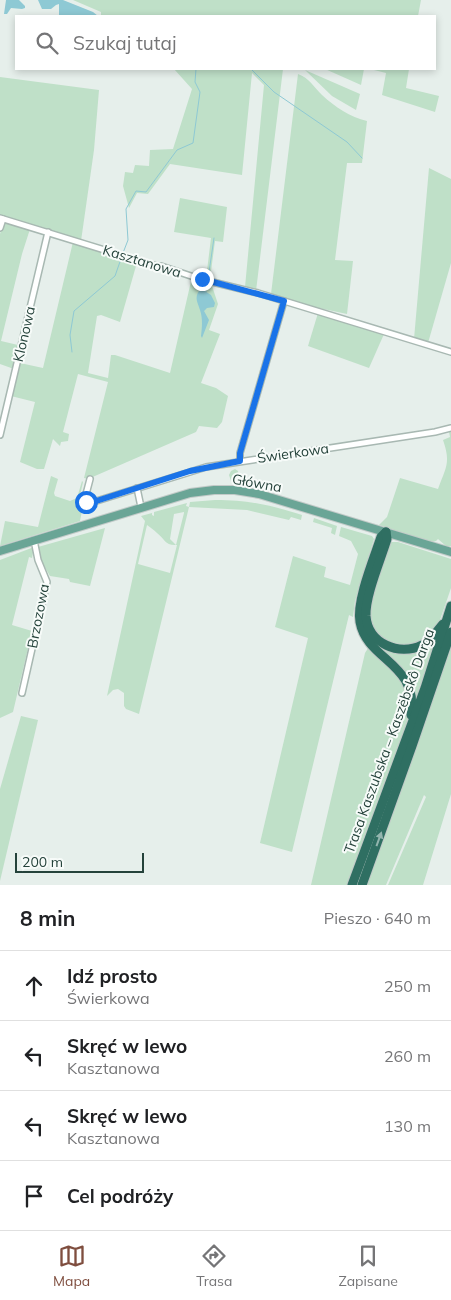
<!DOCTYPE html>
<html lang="pl">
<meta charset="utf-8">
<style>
:root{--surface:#fff;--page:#f2f2f2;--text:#202124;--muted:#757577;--line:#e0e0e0;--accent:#7f4e3f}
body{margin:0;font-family:Mulish,sans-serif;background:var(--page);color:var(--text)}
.scale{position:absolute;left:15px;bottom:12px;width:129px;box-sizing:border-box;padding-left:5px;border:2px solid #24423a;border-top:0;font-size:14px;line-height:18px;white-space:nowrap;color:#24423a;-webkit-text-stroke:4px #f7fbf9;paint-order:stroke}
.stop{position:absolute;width:15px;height:15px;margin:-11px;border:4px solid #1a73e8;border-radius:50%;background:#fff}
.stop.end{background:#1a73e8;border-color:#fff;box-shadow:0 1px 5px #0008}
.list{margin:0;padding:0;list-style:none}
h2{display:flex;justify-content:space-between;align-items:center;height:65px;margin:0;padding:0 20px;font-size:21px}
h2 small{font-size:16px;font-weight:400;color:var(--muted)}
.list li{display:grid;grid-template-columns:32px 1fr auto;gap:15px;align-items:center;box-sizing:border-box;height:70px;padding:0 20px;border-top:1px solid var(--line)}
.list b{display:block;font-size:19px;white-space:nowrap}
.list p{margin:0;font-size:16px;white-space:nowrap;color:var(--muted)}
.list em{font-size:16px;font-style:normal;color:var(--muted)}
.icon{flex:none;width:28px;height:28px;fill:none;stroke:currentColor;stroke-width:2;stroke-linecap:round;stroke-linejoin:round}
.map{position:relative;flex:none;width:451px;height:885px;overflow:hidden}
.search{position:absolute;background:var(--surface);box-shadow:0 2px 8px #0003;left:15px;right:15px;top:15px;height:55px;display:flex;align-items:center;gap:12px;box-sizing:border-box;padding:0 18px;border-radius:0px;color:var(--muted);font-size:19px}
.sheet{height:345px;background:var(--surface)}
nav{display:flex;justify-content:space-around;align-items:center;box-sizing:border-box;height:70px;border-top:1px solid var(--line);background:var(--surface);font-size:14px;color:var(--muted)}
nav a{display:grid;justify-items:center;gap:2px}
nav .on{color:var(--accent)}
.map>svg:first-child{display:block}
.green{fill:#bfe0c8;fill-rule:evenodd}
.water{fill:#8ec9d4}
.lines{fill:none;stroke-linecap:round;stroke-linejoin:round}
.stream{stroke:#8ec9d4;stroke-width:1}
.street-casing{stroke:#a8b8b2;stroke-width:8}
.primary-casing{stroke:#c2cac8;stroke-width:10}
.highway-casing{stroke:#c2cac8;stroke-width:11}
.street{stroke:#fff;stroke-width:5}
.primary{stroke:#6aa596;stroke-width:8}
.highway{stroke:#2f6f62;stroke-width:9}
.oneway{fill:#93b5ae}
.route{stroke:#1a73e8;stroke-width:6}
.labels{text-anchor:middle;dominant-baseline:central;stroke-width:4;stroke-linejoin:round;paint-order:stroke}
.street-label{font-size:14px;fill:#24423a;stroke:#f7fbf9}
</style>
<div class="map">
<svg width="451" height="885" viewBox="0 0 451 885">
<rect width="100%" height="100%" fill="#e6efeb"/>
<g class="green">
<polygon points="73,0 421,0 418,16 101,16 101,12"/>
<polygon points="174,69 283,69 256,291 245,287 264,85 252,73 242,175 170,164 148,194 137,193 129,208 123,186 125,172 133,173 135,165 149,166 150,150 173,149 192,89"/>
<polygon points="325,69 364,69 361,85"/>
<polygon points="370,69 409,69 406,88 439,96 435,112 382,95 386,73"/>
<polygon points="305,70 360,94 356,110 332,96"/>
<path d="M298,74c11,4 16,13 24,21 13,12 28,22 45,26l-5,42h-15l-12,97 18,1 -6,53 -47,-10 -29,-10z"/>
<polygon points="0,77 99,90 94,150 81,241 0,216"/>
<polygon points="429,168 451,179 451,263 428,343 414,339"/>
<polygon points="180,198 227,207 223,242 215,241 210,279 206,279 211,238 174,232"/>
<polygon points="4,221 30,229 22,254 1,341 18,345 14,369 0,364 0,234"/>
<polygon points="73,242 135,262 136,266 120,322 101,315 97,316 88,373 108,378 111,355 115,355 170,373 192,277 211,283 218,304 209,330 220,334 201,383 216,388 228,396 222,422 217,428 199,426 196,432 88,479 84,478 108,382 78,374 63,432 69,434 68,441 61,442 60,446 53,439 44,469 37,469 20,462 35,402 11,396 20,363 43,368"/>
<polygon points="318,313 384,334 369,368 308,346"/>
<path d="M451,431v115h-5l-8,-7 -2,2 -5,1 -52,-17 8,-8 13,-39 38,11c8,-22 13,-26 5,-49l7,-3 -1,-5z"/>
<polygon points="235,469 238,471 239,478 235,483 231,481 229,475 231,471"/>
<polygon points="51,476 58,479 54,493 55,496 70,501 77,498 82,481 83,482 79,500 82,511 80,521 0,546 5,521 38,527"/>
<path d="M215,500c34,0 55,5 87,15l-1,5 -10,-3 -2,3 -42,-10 -58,-3 -50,207 -13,-5 -2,-3v-13l-6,-4 -5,1 -6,6 38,-175 -4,-5 11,-3v2l2,1v-4l33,-9 -1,3 3,1 1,-5zM184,512v1l-8,32 -6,-6 4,-25zM147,525c3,2 7,5 10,8 8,6 8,13 20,12l-7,28 -32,-9z"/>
<polygon points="314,518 337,526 335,535 331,533 332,528 313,522"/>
<polygon points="341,527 372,536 374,539 355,601 353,617 349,615 292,852 260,843 308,638 275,627 293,556 326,567 324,577 350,585 358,554 351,541 339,536"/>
<polygon points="105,528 90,586 70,582 69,579 50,576 41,561 38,547"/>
<polygon points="391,542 398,542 451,559 451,588 439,623 428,638 408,647 388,643 373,631 369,609 383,561"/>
<polygon points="34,547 32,558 29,557 12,625 32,631 13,712 0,718 0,560"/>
<polygon points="364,617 391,650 436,638 415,702 414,695 370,638 365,629"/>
<path d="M370,645c14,15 36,31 40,54 1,10 -3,22 -5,32l-58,154h-36l54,-232z"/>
<polygon points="451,648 451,794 423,885 388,885 426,797 424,795 386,885 365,885 397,800"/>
<polygon points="21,716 38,720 0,881 0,789"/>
</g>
<g class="water">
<polygon points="6,0 19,0 25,6 25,8 22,9 11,8 7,14 4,14"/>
<polygon points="38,0 63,0 93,12 98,16 59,16 59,4 56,5 51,9 42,9"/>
<path d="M203,290l8,5 4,8 -1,4 -7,1 -3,3 5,9 -7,18 -1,-2c1,-8 2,-17 -1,-26 -2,-7 -6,-12 -1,-19z"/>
</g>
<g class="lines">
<g class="stream">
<polyline points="251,69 274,92 347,142 362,158"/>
<polyline points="123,253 128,240 126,209 136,191 146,192 177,150 193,143 200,92 195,82 196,69"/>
<polyline points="208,279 214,238"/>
<polyline points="206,292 207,283"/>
<polyline points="72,352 70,335 74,311 115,276 122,256"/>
</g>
<g class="street-casing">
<g id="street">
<polyline points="0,218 160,267 161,266 200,279 258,293 451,352"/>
<polyline points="0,228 3,219"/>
<polyline points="0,435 48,232"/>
<polyline points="240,461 240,453 284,301"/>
<polyline points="90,479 85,498 86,502 90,503 206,467 435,432 451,428"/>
<polyline points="137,488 141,507"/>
<polyline points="22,693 47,582 38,560 34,540"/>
</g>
</g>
<g class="primary-casing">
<polyline id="primary" points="0,551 190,493 214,490 235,490 259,494 451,552"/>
</g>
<g class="highway-casing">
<g id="highway">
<path d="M386,532l-5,5c-7,21 -25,64 -21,85 7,39 59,41 51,93"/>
<path d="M386,532l1,7c-6,20 -22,57 -21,77 2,27 33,41 56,29 9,-4 14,-13 21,-21"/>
<polyline points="352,885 425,688 451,606"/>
<polyline points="362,885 412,746 451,632"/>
</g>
</g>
<use href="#street" class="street"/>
<use href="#primary" class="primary"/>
<use href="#highway" class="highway"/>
</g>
<defs><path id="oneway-solid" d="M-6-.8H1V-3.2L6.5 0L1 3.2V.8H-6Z" transform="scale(1.25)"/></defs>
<use class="oneway" href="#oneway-solid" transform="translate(379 839) rotate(-70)"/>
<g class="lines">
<polyline class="route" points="86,502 90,503 190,471 240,461 240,453 284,301 202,279"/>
</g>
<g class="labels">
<g class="street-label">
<text transform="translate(142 261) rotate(17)">Kasztanowa</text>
<text transform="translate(24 334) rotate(-77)">Klonowa</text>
<text transform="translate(293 453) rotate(-8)">Świerkowa</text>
<text transform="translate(257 483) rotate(10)">Główna</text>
<text transform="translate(38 616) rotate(-79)">Brzozowa</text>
<text transform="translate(389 741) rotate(-70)">Trasa Kaszubska – Kaszëbskô Darga</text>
</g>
</g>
</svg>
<div class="scale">200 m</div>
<div class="stop" style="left:86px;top:502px"></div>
<div class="stop end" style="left:202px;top:279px"></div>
<div class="search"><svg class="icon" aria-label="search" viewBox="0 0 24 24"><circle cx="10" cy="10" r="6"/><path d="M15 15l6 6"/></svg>Szukaj tutaj</div>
</div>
<section class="sheet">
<h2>8 min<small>Pieszo · 640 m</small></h2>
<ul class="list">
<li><svg class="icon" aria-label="ahead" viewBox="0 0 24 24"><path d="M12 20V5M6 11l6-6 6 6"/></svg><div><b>Idź prosto</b><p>Świerkowa</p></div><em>250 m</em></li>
<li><svg class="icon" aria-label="left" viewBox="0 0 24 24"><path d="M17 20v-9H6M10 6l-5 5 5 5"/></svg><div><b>Skręć w lewo</b><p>Kasztanowa</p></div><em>260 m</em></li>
<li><svg class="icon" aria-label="left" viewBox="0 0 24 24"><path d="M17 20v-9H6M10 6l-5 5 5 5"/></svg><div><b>Skręć w lewo</b><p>Kasztanowa</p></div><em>130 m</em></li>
<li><svg class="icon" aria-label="arrive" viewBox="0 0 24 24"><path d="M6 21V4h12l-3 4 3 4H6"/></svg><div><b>Cel podróży</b></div></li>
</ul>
</section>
<nav>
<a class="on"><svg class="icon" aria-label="map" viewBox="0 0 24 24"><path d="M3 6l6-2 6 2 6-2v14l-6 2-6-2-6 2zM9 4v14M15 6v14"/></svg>Mapa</a>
<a><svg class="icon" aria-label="directions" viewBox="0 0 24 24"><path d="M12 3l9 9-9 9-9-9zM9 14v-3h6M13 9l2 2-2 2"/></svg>Trasa</a>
<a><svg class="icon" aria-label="saved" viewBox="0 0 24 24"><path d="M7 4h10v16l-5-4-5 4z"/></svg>Zapisane</a>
</nav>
